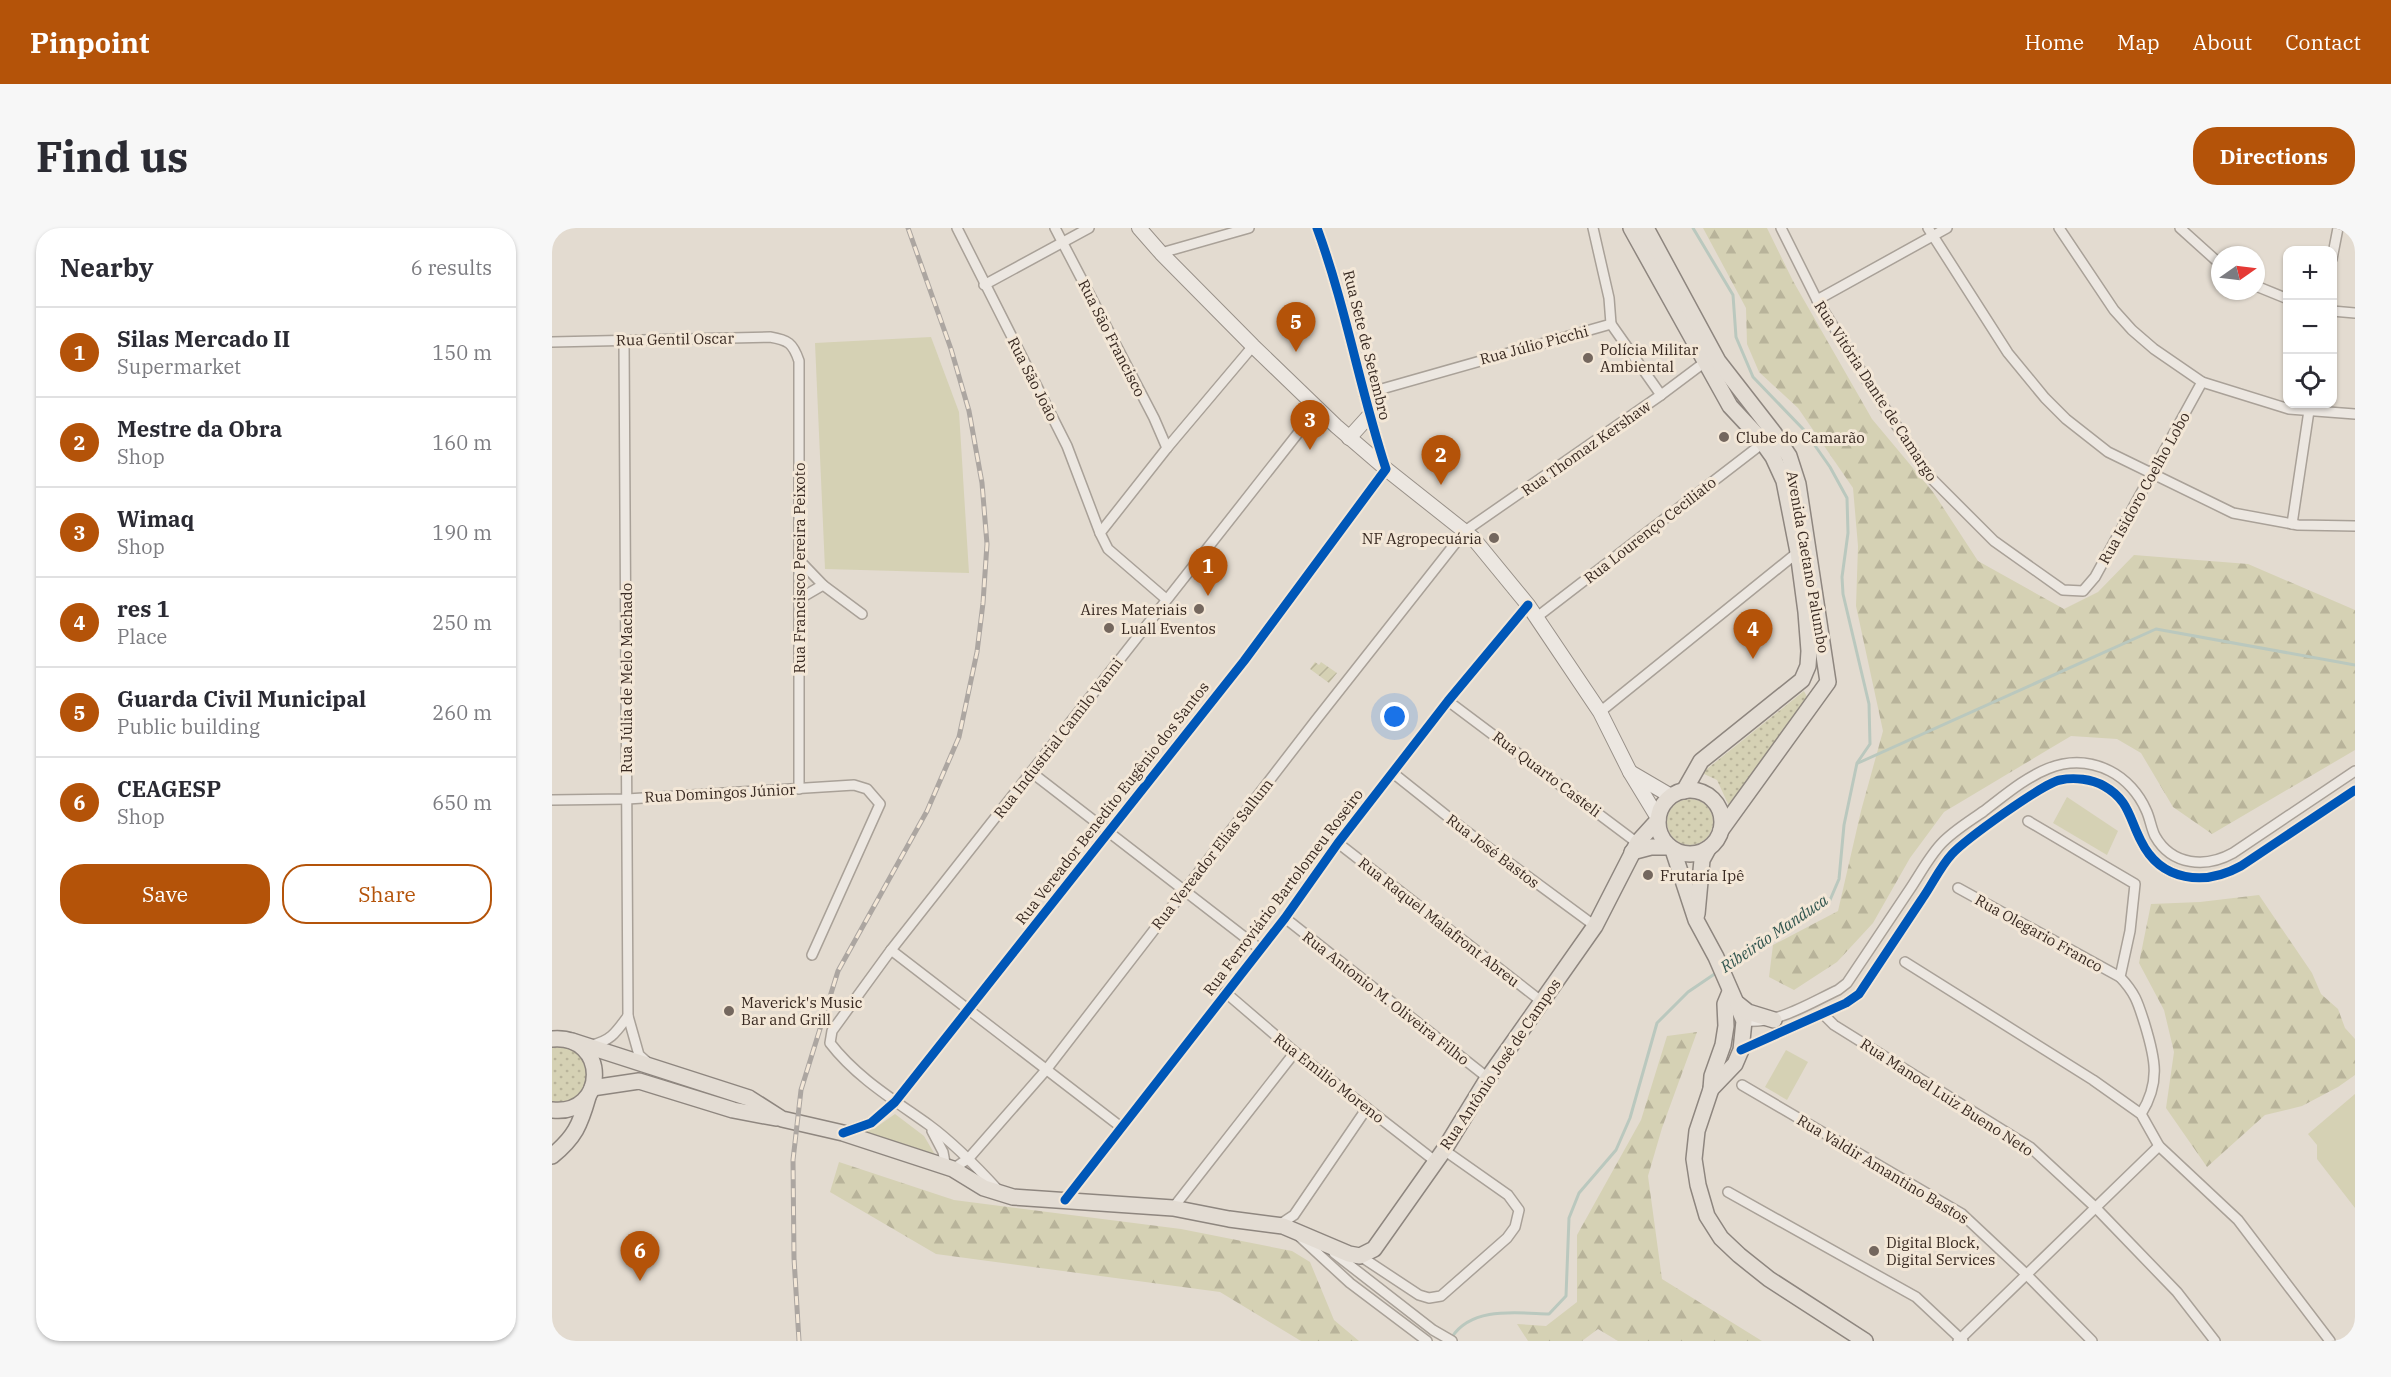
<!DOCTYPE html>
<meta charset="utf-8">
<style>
:root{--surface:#fff;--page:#f7f7f7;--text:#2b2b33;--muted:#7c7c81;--line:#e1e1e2;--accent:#b45309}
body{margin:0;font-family:"IBM Plex Serif",serif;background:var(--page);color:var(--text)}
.controls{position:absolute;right:18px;top:18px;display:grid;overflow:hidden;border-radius:12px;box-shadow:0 2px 4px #0004}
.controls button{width:54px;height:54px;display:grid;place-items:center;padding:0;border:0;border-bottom:2px solid var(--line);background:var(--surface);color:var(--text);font:30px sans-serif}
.compass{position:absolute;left:1659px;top:18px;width:54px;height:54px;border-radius:50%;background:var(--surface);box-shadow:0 2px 4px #0004;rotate:76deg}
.you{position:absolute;left:843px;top:489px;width:21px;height:21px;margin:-15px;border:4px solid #fff;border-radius:50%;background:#1a73e8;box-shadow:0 0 0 9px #1a73e833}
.badge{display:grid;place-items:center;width:39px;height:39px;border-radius:50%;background:var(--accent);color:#fff;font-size:20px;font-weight:700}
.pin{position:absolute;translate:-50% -50px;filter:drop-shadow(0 2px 3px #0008)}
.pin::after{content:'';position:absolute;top:32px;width:21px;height:18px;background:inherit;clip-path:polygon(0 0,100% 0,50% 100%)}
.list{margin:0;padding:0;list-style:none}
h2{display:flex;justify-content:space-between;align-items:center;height:78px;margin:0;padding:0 24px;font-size:26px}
h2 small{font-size:20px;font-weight:400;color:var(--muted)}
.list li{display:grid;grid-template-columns:39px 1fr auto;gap:18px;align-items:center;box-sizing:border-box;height:90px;padding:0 24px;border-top:2px solid var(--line)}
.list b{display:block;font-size:22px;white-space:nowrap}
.list p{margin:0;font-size:20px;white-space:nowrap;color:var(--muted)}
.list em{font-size:20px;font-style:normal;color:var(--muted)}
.actions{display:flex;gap:12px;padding:18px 24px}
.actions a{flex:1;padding:14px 0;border:2px solid var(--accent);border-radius:24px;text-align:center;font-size:21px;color:var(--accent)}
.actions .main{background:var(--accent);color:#fff}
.icon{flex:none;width:33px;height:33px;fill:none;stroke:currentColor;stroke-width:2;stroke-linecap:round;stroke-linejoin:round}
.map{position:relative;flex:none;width:1803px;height:1113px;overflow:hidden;border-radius:24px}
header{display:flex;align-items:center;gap:36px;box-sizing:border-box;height:84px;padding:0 30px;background:var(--accent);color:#fff}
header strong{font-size:28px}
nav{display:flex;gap:33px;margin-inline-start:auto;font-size:21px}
.intro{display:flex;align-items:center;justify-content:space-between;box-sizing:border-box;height:144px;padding:0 36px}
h1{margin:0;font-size:42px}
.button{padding:15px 27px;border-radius:24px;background:var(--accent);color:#fff;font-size:21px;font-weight:700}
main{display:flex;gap:36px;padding:0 36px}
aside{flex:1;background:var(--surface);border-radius:24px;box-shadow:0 2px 4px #0004}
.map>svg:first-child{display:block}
.grass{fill:url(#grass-dots)}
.forest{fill:url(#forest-firs)}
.park{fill:#d5d1b4}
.garden{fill:url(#garden-furrows)}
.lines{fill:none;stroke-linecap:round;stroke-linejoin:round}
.stream{stroke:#bac8be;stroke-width:3}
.street-casing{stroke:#a9a198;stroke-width:12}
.secondary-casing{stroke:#989088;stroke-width:16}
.primary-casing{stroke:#8e867f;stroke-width:18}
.street{stroke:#ece7e1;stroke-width:9}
.secondary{stroke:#ece7e1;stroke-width:14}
.primary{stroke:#e3dcd3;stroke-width:15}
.rail-casing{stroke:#aca6a1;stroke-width:5}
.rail{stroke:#f3e7d7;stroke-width:3;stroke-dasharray:9;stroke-linecap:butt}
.cycleway-casing{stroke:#f3e7d7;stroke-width:13}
.cycleway{stroke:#0057b8;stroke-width:9}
.poi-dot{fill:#74675e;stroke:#f3e7d7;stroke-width:2}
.labels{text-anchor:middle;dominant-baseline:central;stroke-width:6;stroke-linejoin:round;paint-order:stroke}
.street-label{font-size:15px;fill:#382921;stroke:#f3e7d7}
.poi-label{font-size:15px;fill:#382921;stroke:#f3e7d7;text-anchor:start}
.water-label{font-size:16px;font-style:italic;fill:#31564f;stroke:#f3e7d7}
</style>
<header>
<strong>Pinpoint</strong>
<nav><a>Home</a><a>Map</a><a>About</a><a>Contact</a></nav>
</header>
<div class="intro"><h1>Find us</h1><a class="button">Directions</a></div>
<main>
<aside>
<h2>Nearby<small>6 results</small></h2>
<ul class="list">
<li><span class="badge">1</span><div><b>Silas Mercado II</b><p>Supermarket</p></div><em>150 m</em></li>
<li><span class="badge">2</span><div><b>Mestre da Obra</b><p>Shop</p></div><em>160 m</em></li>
<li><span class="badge">3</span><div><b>Wimaq</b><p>Shop</p></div><em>190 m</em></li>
<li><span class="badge">4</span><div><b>res 1</b><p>Place</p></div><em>250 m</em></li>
<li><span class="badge">5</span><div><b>Guarda Civil Municipal</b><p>Public building</p></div><em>260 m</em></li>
<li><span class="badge">6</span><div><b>CEAGESP</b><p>Shop</p></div><em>650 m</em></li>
</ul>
<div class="actions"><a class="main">Save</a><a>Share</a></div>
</aside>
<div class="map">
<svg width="1803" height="1113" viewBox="0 0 1803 1113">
<defs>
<pattern id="grass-dots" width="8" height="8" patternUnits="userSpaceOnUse" patternTransform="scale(1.5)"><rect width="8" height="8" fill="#d5d1b4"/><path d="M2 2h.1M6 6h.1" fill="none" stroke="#b8b39a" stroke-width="1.8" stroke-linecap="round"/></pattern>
<pattern id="forest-firs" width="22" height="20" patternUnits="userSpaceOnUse" patternTransform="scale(1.5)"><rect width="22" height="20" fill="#d5d1b4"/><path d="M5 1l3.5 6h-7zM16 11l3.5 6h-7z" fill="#b8b39a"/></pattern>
<pattern id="garden-furrows" width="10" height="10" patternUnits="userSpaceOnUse" patternTransform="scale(1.5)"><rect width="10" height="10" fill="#d5d1b4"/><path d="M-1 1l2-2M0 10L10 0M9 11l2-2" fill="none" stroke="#b8b39a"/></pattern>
</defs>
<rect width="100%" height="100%" fill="#e3dbd0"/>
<g class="grass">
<polygon points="1252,463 1255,469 1177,578 1165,552 1150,545"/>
<circle cx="1138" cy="594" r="23"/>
<path d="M9,816c30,12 34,30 16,55l-25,6v-60z"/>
</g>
<g class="forest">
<polygon points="1151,0 1215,0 1241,53 1320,191 1381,264 1426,333 1512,381 1546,364 1582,327 1696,336 1803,382 1803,522 1660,606 1621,579 1589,525 1565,511 1519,508 1392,584 1358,630 1321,695 1285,734 1242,762 1217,749 1221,717 1286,683 1309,583 1331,503 1304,378 1306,318 1301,260 1246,180 1207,144 1195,116 1194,80"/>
<polygon points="1707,667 1760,745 1769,766 1786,781 1793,800 1803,811 1803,847 1786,859 1750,878 1713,887 1655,939 1614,880 1622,824 1612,782 1587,735 1599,676 1648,674"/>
<polygon points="1145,804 1110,900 1096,948 1110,1051 1210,1113 1066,1113 1046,1101 1030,1113 976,1113 965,1096 994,1098 1025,1074 1025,1007 1089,892 1115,808"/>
<polygon points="287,934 402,972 629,1001 740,1023 758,1034 782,1092 807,1113 749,1113 668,1064 384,1026 278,964"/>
</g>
<g class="park">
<polygon points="379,109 407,184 417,345 273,341 263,115"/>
<polygon points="1515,569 1566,603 1555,627 1501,595"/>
<polygon points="1234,822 1256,834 1235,872 1213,859"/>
<polygon points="1803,866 1803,980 1765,931 1765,917 1756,906"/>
<polygon points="343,886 372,908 385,930 308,905 323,900"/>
</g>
<polygon class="garden" points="763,434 767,437 769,434 785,445 777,455 758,441"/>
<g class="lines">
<g class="stream">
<polyline points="1141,0 1181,67 1184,109 1201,149 1252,202 1278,239 1295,270 1296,305 1290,349 1291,366 1317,476 1318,516 1305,535 1292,597 1287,651 1278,672 1172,740"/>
<polyline points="1306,535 1604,401 1803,437"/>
<path d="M900,1109c20,-31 65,-24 97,-23l17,-18 3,-78 10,-25 37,-43 14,-32 27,-95 31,-31 28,-19"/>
</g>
<g class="street-casing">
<g id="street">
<polyline points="405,0 515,218 548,305 556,321 614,371"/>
<polyline points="503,0 602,190 615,220"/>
<polyline points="1229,0 1265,72 1319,159 1380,251 1442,313 1511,362 1531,363 1543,349 1650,154"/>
<polyline points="1376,0 1456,125 1493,170 1514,191 1556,224 1681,285 1746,297 1803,298"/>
<polyline points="1507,0 1562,82 1580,102 1602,121 1650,154 1737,181 1803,186"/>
<polyline points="1628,0 1668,36"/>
<polyline points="609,25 697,0"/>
<polyline points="1780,31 1786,0"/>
<polyline points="432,57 537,0"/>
<polyline points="1704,58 1736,71"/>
<polyline points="1265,72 1395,0"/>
<polyline points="1780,83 1803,85"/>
<polyline points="1059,96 1109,167"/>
<polyline points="72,112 76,788 87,827 95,834"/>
<path d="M0,114l218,-5c18,3 23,6 29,24v428"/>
<polyline points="812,166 1059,96 1057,70 1041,0"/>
<polyline points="1740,296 1758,176"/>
<polyline points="548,305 615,220 701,118"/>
<polyline points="271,357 310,386"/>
<polyline points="247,371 271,357 247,332"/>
<polyline points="985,389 1211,215"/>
<polyline points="896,473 1088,617"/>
<polyline points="1048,484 1246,324"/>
<polyline points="479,544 708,721"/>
<polyline points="841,545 910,600 1043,698"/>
<polyline points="0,572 75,571 302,557 315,561 328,576 260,727"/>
<path d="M1476,593l107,63 -5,47 -10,46c16,17 18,26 25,48 10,33 16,57 -4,89"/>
<polyline points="786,615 989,773"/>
<polyline points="1406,660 1568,749"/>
<polyline points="733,690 936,850"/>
<polyline points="339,722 569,899"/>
<polyline points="1353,734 1541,852 1589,886 1607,918 1686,992 1778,1113"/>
<polyline points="673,764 743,824 883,933"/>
<polyline points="1271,786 1282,797 1478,919 1543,979 1625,1064 1663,1113"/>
<path d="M1192,793c34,3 64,-17 94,-31l9,-7c21,-31 42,-63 63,-94 10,-15 19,-32 31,-45 12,-13 29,-23 43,-33 37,-28 76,-65 126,-40 16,8 29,23 36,39 4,8 5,18 9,26 17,30 51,32 78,17l122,-82"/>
<path d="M40,817c20,-5 24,-13 36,-29"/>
<path d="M1189,822l105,-47 13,-9c21,-32 42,-63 63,-95 10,-14 18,-32 30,-45 14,-15 90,-70 108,-74 14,-3 32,-1 44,6 25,14 25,32 37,55 20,41 64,45 100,25l114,-76"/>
<polyline points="1190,857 1410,986 1474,1046 1540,1113"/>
<polyline points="380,903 391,924 394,940"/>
<path d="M291,905l28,-10 24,-21 349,-441 142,-192c-26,-79 -40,-162 -69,-241"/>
<polyline points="401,941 417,930 494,842 764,492 913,303 1109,167 1153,134"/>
<path d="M447,963c-22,-24 -44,-47 -70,-66 -35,-25 -73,-48 -99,-82l2,-12 59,-81 426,-541"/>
<polyline points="1176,964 1364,1069 1411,1113"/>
<polyline points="513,972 733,690 786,615 896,473 976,377"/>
<polyline points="621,980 743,824"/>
<polyline points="727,997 742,987 815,880"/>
<polyline points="748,1009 798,1055 875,1113"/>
<polyline points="782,1025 881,1102 900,1113"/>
<polyline points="808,1028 867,1067 877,1070 889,1068 955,1010 963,999 967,982 956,967 892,922"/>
<polyline points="1406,1113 1607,918"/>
</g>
</g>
<g class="secondary-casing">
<g id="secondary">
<polyline points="587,0 609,25 701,118 784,198 834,241 921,310 976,377 1048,484 1078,544 1106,590"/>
<polyline points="797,210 816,189"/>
<polyline points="1078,544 1119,568"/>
</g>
</g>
<g class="primary-casing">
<g id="primary">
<polyline points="1079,0 1178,178 1206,208 1221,229 1232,253 1246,324 1254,384 1257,423 1256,438 1250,452 1149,533 1132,563"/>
<polyline points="1094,0 1166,133 1222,205 1237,228 1246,256 1276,454 1169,602"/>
<circle cx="1138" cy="594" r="32"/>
<polyline points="1121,622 1144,692 1164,729 1192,793 1189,822 1183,836 1159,861"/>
<polyline points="1080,624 1099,619 1117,619"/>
<polyline points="1145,686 1150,632 1156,621"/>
<polyline points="1178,764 1173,776 1174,798 1171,817 1160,848 1159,861 1145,903 1142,931 1146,957 1155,988 1169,1010 1187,1027 1217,1051 1313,1113"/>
<polyline points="1186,776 1196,784 1222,792"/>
<path d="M0,811c57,-5 56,77 0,71"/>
<polyline points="20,813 197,870 230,891 291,905 401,941 432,960 461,969 621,980 677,991 731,998 797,1026 808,1028 822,1021 892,922 936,850 1043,698 1086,614 1106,592"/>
<polyline points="40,860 87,853 181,882 224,890"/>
<path d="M0,928c23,-19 28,-31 36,-59"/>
</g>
</g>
<use href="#street" class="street"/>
<use href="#secondary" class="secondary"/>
<use href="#primary" class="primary"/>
<g class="rail-casing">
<polyline id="rail" points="247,1113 242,1030 241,932 249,862 286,743 375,583 407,509 425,424 431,375 435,316 430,255 417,183 399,121 356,0"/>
</g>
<use href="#rail" class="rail"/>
<g class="cycleway-casing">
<g id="cycleway">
<path d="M1189,822l105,-47 13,-9c21,-32 42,-63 63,-95 10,-14 18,-32 30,-45 14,-15 90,-70 108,-74 14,-3 32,-1 44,6 25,14 25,32 37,55 20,41 64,45 100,25l114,-76"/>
<path d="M291,905l28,-10 24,-21 349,-441 142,-192c-26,-79 -40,-162 -69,-241"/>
<polyline points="513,972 733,690 786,615 896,473 976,377"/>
</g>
</g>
<use href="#cycleway" class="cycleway"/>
</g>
<g class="poi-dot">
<circle cx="1036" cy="130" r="6"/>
<circle cx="1172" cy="209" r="6"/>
<circle cx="942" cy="310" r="6"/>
<circle cx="647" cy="381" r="6"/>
<circle cx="557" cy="400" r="6"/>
<circle cx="1096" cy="647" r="6"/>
<circle cx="177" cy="783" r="6"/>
<circle cx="1322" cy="1023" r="6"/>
</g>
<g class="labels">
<g class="street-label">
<text transform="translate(560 110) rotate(63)">Rua São Francisco</text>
<text transform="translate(123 111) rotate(-1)">Rua Gentil Oscar</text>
<text transform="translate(815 117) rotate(76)">Rua Sete de Setembro</text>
<text transform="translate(982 117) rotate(-15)">Rua Júlio Picchi</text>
<text transform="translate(481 151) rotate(63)">Rua São João</text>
<text transform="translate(1324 163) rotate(57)">Rua Vitória Dante de Camargo</text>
<text transform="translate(1034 220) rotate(-35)">Rua Thomaz Kershaw</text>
<text transform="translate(1592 260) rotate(-61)">Rua Isidoro Coelho Lobo</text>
<text transform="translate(1098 302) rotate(-38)">Rua Lourenço Ceciliato</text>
<text transform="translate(1256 334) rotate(80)">Avenida Caetano Palumbo</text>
<text transform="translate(247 340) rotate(-90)">Rua Francisco Pereira Peixoto</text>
<text transform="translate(74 450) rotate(-90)">Rua Júlia de Melo Machado</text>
<text transform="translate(506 510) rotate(-52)">Rua Industrial Camilo Vanni</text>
<text transform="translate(995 546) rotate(37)">Rua Quarto Casteli</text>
<text transform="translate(168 565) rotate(-3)">Rua Domingos Júnior</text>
<text transform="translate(560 575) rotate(-52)">Rua Vereador Benedito Eugênio dos Santos</text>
<text transform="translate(941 623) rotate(37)">Rua José Bastos</text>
<text transform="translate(660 626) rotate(-52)">Rua Vereador Elias Sallum</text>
<text transform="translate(731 664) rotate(-53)">Rua Ferroviário Bartolomeu Roseiro</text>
<text transform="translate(887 694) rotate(38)">Rua Raquel Malafront Abreu</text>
<text transform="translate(1487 705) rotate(29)">Rua Olegario Franco</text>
<text transform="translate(834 770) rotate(38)">Rua Antonio M. Oliveira Filho</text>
<text transform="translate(948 836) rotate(-56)">Rua Antônio José de Campos</text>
<text transform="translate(777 850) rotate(38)">Rua Emilio Moreno</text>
<text transform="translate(1395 869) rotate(33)">Rua Manoel Luiz Bueno Neto</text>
<text transform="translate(1331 941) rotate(31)">Rua Valdir Amantino Bastos</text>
</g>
<g class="poi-label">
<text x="1048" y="121">Polícia Militar<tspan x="1048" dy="17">Ambiental</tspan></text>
<text x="1184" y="209">Clube do Camarão</text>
<text x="930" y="310" text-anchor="end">NF Agropecuária</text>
<text x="635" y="381" text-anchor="end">Aires Materiais</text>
<text x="569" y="400">Luall Eventos</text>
<text x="1108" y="647">Frutaria Ipê</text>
<text x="189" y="774">Maverick's Music<tspan x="189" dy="17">Bar and Grill</tspan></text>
<text x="1334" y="1014">Digital Block,<tspan x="1334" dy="17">Digital Services</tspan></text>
</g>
<g class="water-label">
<text transform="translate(1222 705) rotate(-34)">Ribeirão Manduca</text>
</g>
</g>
</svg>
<div class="controls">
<button>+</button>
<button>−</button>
<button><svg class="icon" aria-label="locate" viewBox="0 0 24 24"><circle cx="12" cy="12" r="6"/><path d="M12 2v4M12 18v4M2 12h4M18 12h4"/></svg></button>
</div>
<svg class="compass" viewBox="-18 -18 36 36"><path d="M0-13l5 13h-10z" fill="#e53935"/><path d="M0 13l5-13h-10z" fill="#7c7c81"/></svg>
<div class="you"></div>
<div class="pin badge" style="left:656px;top:368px">1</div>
<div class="pin badge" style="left:889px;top:257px">2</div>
<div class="pin badge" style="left:758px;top:222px">3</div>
<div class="pin badge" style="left:1201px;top:431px">4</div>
<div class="pin badge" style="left:744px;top:124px">5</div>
<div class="pin badge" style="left:88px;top:1053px">6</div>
</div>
</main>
